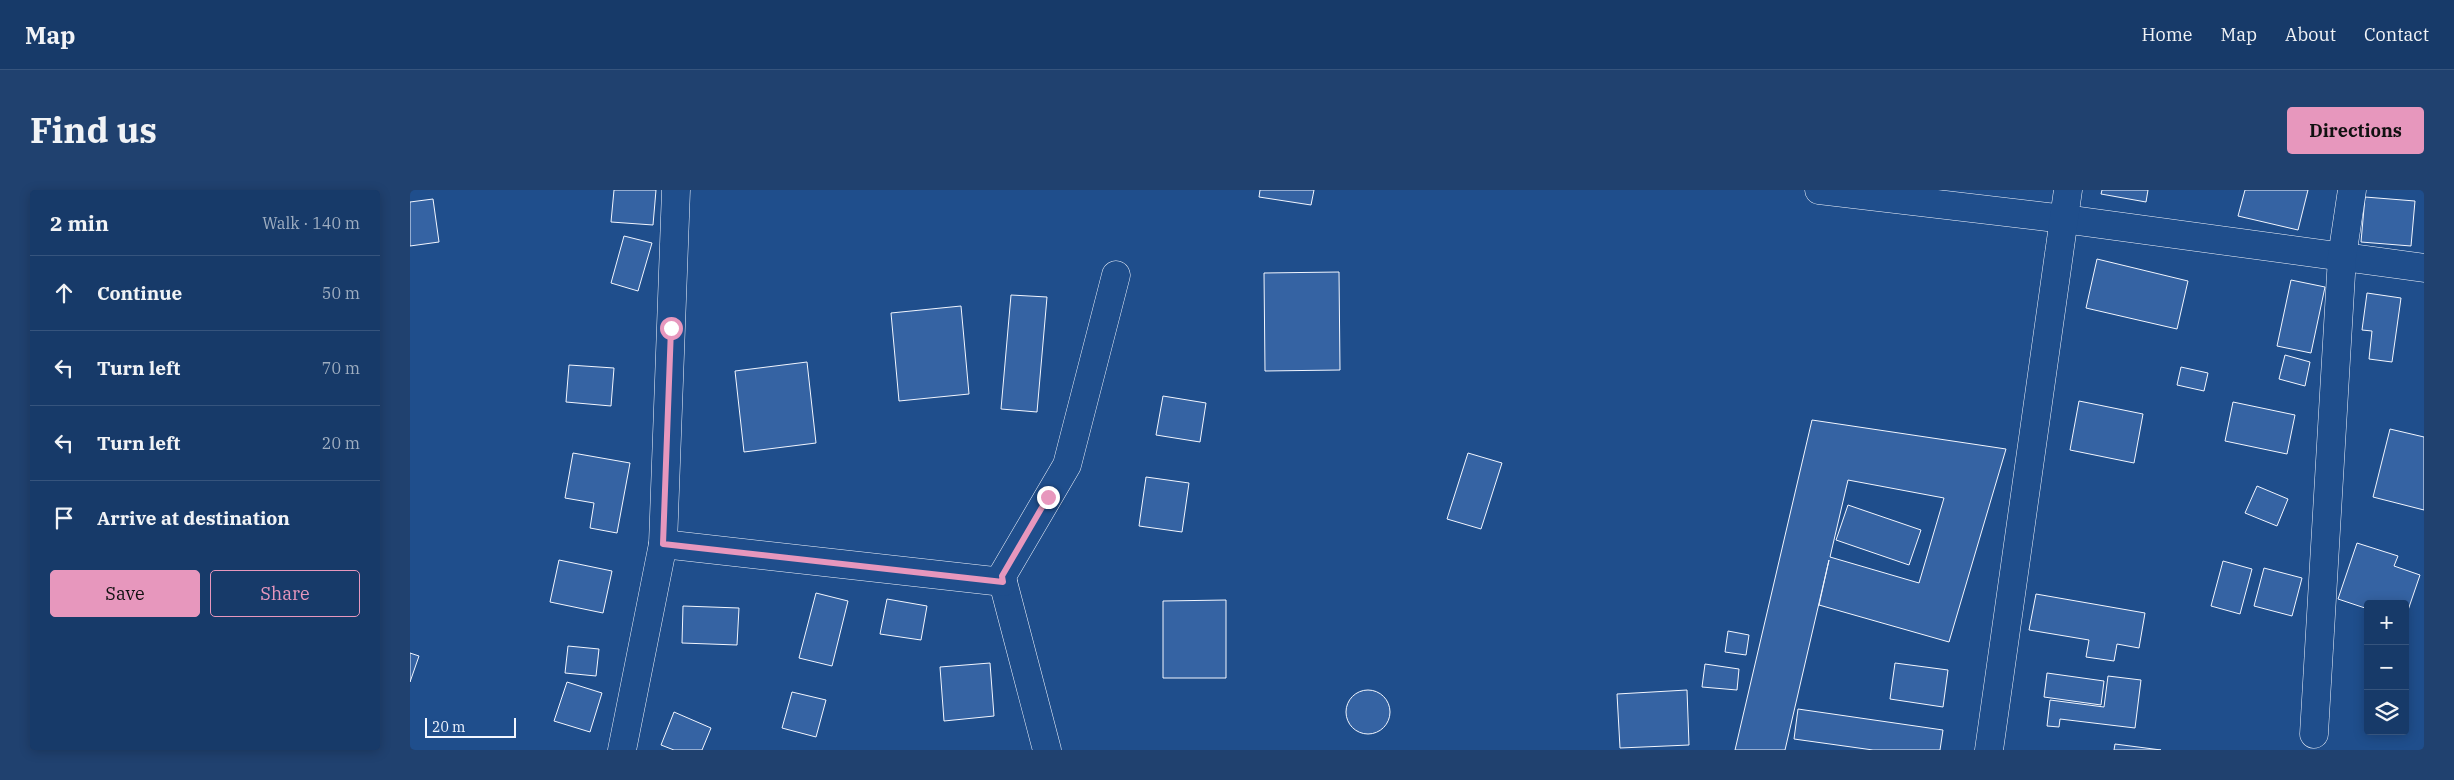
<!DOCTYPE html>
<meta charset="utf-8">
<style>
:root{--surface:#173a69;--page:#20416f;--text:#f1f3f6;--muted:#9eadc0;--line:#36547d;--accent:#e797bd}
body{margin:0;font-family:"IBM Plex Serif",serif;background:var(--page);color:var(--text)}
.controls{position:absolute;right:15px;bottom:15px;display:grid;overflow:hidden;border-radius:5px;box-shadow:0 2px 12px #0003}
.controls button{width:45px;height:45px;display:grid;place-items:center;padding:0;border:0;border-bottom:1px solid var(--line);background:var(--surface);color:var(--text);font:25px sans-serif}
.scale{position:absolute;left:15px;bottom:12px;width:91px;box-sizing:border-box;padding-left:5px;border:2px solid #f2f6ff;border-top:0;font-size:14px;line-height:18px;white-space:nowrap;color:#f2f6ff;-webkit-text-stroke:4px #1f4e8c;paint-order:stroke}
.stop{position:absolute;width:15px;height:15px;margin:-11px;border:4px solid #e797bd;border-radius:50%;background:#fff}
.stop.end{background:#e797bd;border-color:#fff;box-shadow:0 1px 5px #0008}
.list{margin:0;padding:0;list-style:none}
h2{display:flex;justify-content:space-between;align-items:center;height:65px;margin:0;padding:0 20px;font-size:21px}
h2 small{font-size:16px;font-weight:400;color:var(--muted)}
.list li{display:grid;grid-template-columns:32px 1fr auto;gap:15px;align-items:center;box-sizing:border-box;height:75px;padding:0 20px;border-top:1px solid var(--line)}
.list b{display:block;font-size:19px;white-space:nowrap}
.list em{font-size:16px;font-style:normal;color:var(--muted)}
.actions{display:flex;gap:10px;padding:15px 20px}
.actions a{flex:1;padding:11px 0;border:1px solid var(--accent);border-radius:5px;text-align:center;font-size:18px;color:var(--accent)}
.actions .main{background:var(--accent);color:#111}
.icon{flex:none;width:28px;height:28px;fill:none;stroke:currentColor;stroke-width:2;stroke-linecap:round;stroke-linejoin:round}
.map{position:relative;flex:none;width:2014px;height:560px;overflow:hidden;border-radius:5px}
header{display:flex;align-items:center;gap:30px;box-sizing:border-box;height:70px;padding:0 25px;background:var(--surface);border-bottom:1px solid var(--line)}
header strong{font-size:24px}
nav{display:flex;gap:28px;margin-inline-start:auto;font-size:18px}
.intro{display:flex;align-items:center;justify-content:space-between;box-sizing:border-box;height:120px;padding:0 30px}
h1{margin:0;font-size:35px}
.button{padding:12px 22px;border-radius:5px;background:var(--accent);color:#111;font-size:18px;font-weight:700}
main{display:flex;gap:30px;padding:0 30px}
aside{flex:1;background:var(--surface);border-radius:5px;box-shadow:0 2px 12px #0003}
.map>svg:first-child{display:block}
.building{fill:#3563a3;stroke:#f2f6ff;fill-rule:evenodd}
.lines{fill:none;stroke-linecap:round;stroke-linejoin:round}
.minor-casing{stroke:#f2f6ff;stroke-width:29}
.minor{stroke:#1f4e8c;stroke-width:28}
.route{stroke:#e797bd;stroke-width:6}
</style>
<header>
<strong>Map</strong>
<nav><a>Home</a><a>Map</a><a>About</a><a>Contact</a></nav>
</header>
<div class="intro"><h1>Find us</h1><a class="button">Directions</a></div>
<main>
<aside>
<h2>2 min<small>Walk · 140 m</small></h2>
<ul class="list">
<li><svg class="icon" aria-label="ahead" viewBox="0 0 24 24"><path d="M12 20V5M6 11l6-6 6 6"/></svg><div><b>Continue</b></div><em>50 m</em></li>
<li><svg class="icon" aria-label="left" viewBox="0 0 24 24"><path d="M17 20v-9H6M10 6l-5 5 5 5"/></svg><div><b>Turn left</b></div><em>70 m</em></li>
<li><svg class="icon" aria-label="left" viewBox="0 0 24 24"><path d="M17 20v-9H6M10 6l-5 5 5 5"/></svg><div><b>Turn left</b></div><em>20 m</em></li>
<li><svg class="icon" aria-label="arrive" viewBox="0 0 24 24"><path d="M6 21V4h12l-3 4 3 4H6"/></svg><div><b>Arrive at destination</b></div></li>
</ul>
<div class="actions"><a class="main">Save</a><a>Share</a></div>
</aside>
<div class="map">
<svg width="2014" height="560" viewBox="0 0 2014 560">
<rect width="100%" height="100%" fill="#1f4e8c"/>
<g class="building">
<polygon points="204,0 246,0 243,35 201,32"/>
<polygon points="850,0 904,0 901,15 849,7"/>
<polygon points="1692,0 1738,0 1736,12 1691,4"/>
<polygon points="1835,0 1898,0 1888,40 1828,26"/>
<polygon points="1955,7 2005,11 2001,56 1951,52"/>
<polygon points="23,9 29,52 0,56 0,12"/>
<polygon points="214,46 242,53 228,101 201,93"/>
<polygon points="1687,69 1778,91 1767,139 1676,118"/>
<polygon points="929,82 930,180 855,181 854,83"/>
<polygon points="1881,90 1915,97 1901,163 1867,156"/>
<polygon points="1957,103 1991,108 1982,172 1959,169 1962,141 1952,140"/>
<polygon points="601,105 637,107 627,222 591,219"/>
<polygon points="551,116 559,204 489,211 481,123"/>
<polygon points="1875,165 1900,172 1895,196 1869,189"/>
<polygon points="397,172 406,253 334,262 325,181"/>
<polygon points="159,175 204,178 201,216 156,212"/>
<polygon points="1771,177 1798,183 1794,201 1767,195"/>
<polygon points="753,206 796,213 790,252 746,245"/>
<polygon points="1669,211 1733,224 1724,273 1660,260"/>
<polygon points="1823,212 1885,225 1877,264 1815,251"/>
<path d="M1402,230l194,29 -57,193 -130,-37 10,-45 -44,190h-50zM1438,290l96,18 -25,85 -89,-26z"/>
<polygon points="1980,239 2014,247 2014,320 1963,307"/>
<polygon points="163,263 220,273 207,343 180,338 184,313 155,308"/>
<polygon points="1058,263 1092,273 1071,339 1037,329"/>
<polygon points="736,287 779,293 772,342 729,336"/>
<polygon points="1847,296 1878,309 1867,336 1835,323"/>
<polygon points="1438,315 1511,340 1499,375 1426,350"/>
<polygon points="1947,353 1988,366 1984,376 2010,385 1995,429 1995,414 1958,414 1958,419 1928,409"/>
<polygon points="149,370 202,381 193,423 140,412"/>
<polygon points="1813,371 1842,379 1830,424 1801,416"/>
<polygon points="1854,378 1892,388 1882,426 1844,416"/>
<polygon points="406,403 438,411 422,476 389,468"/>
<polygon points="1626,404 1735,423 1729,458 1707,454 1704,471 1676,467 1679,450 1619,440"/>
<polygon points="477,409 517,416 511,450 470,444"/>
<polygon points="816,410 816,488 753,488 753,411"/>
<polygon points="273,416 329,418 327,455 272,453"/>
<polygon points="1318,441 1339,445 1336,465 1315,462"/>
<polygon points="158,456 189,459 186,486 155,483"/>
<polygon points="0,463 9,466 0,492"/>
<polygon points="580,473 584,526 534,531 530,477"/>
<polygon points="1485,473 1538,480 1533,517 1480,509"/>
<polygon points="1295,474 1329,479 1327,500 1292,497"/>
<polygon points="1637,483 1694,491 1691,515 1634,507"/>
<polygon points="1698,486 1731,490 1725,538 1650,529 1649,537 1637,536 1640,510 1694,517"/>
<polygon points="157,492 192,503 180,542 144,531"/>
<polygon points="1277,500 1279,555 1210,558 1207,504"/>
<circle cx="958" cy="522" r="22"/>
<polygon points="382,502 416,510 406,547 372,538"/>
<polygon points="1388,519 1533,540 1530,560 1463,560 1384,549"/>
<polygon points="264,522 301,538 292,560 264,560 251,555"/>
<polygon points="1705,554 1751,560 1704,560"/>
</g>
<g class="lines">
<g class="minor-casing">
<g id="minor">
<polyline points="1409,0 1654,29 2014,78"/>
<polyline points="253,354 593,392 637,560"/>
<polyline points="593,392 592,386 657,275 706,85"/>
<polyline points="1904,544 1932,67 1942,0"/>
<polyline points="212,560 253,354 266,0"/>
<polyline points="1579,560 1658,0"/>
</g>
</g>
<use href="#minor" class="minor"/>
</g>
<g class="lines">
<polyline class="route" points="261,138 253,354 593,392 592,386 638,307"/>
</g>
</svg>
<div class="controls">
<button>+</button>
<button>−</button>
<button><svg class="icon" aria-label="layers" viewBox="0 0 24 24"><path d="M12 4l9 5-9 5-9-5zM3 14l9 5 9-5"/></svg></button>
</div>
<div class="scale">20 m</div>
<div class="stop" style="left:261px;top:138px"></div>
<div class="stop end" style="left:638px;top:307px"></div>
</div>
</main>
